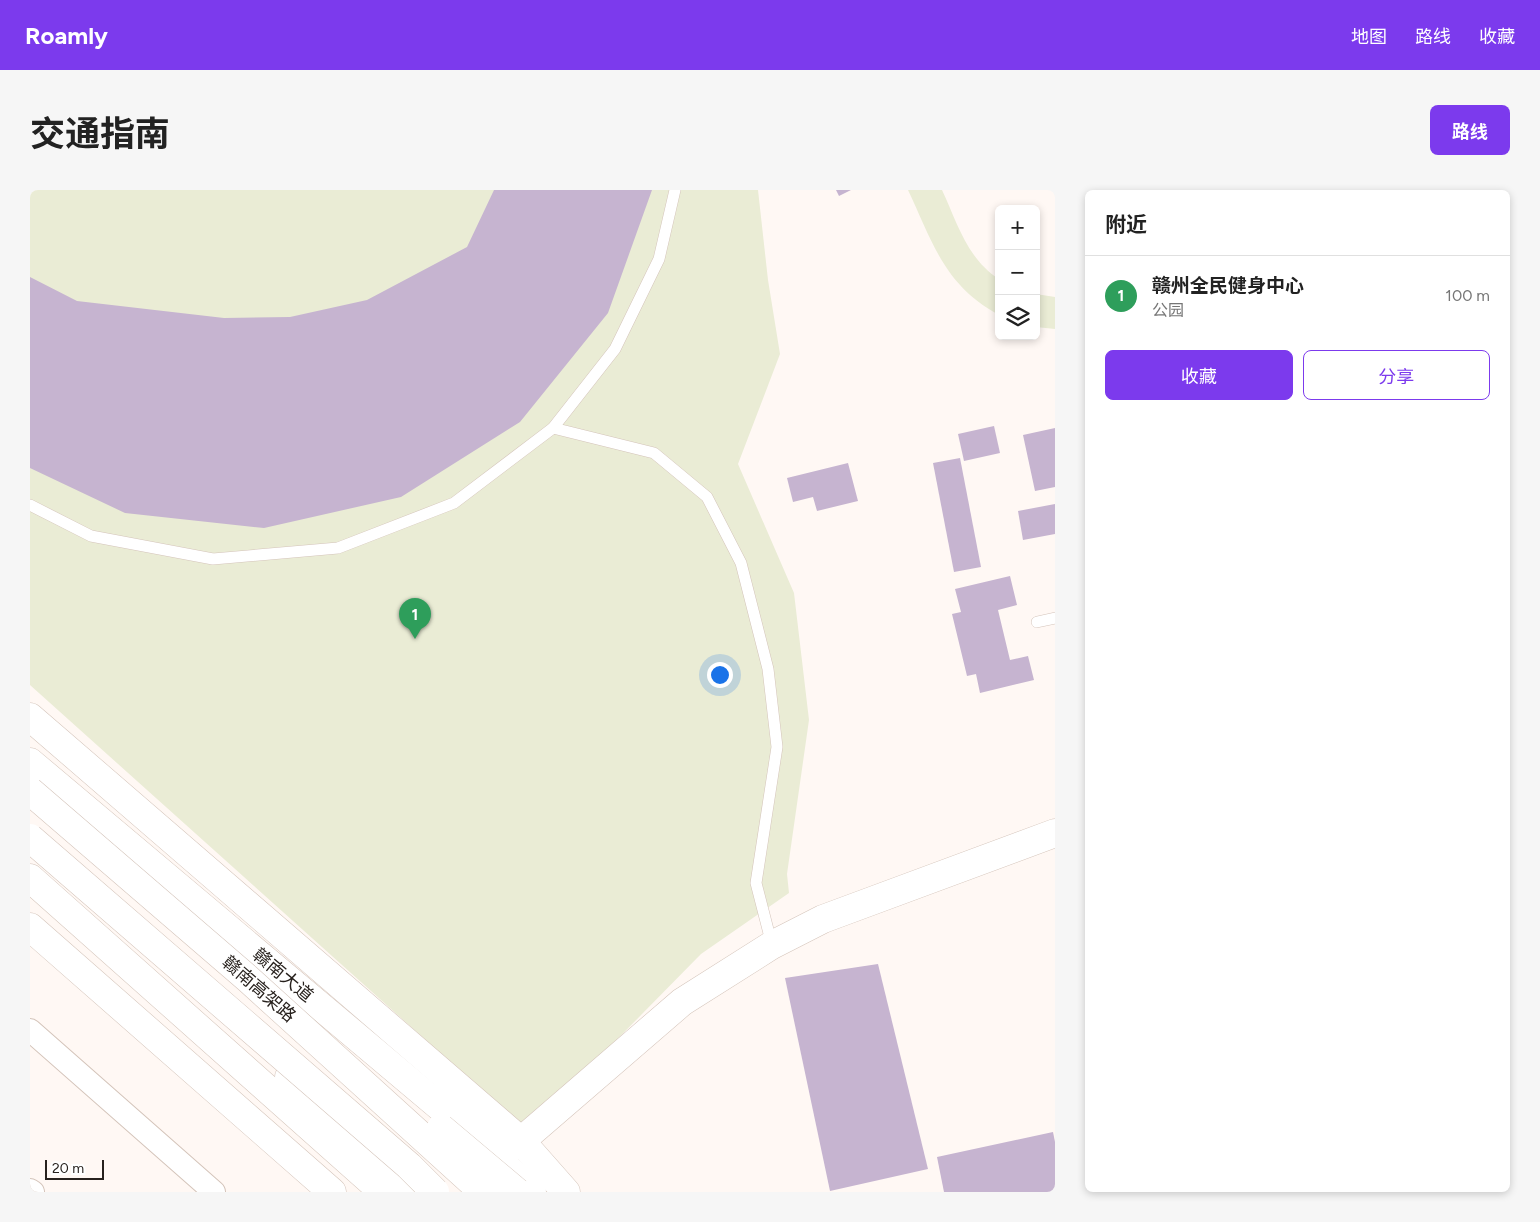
<!DOCTYPE html>
<html lang="zh">
<meta charset="utf-8">
<style>
:root{--surface:#fff;--page:#f6f6f6;--text:#222;--muted:#767676;--line:#e0e0e0;--accent:#7c3aed}
body{margin:0;font-family:Figtree,"Noto Sans SC",sans-serif;background:var(--page);color:var(--text)}
.controls{position:absolute;right:15px;top:15px;display:grid;overflow:hidden;border-radius:8px;box-shadow:0 2px 8px #0003}
.controls button{width:45px;height:45px;display:grid;place-items:center;padding:0;border:0;border-bottom:1px solid var(--line);background:var(--surface);color:var(--text);font:25px sans-serif}
.scale{position:absolute;left:15px;bottom:12px;width:59px;box-sizing:border-box;padding-left:5px;border:2px solid #27211d;border-top:0;font-size:14px;line-height:18px;white-space:nowrap;color:#27211d;-webkit-text-stroke:4px #fff;paint-order:stroke}
.you{position:absolute;left:689px;top:484px;width:18px;height:18px;margin:-12px;border:4px solid #fff;border-radius:50%;background:#1a73e8;box-shadow:0 0 0 8px #1a73e833}
.badge{display:grid;place-items:center;width:32px;height:32px;border-radius:50%;background:var(--accent);color:#fff;font-size:16px;font-weight:700}
.pin{position:absolute;translate:-50% -41px;filter:drop-shadow(0 1px 2px #0008)}
.pin::after{content:'';position:absolute;top:26px;width:18px;height:15px;background:inherit;clip-path:polygon(0 0,100% 0,50% 100%)}
.list{margin:0;padding:0;list-style:none}
h2{display:flex;justify-content:space-between;align-items:center;height:65px;margin:0;padding:0 20px;font-size:21px}
h2 small{font-size:16px;font-weight:400;color:var(--muted)}
.list li{display:grid;grid-template-columns:32px 1fr auto;gap:15px;align-items:center;box-sizing:border-box;height:80px;padding:0 20px;border-top:1px solid var(--line)}
.list b{display:block;font-size:19px;white-space:nowrap}
.list p{margin:0;font-size:16px;white-space:nowrap;color:var(--muted)}
.list em{font-size:16px;font-style:normal;color:var(--muted)}
.actions{display:flex;gap:10px;padding:15px 20px}
.actions a{flex:1;padding:11px 0;border:1px solid var(--accent);border-radius:8px;text-align:center;font-size:18px;color:var(--accent)}
.actions .main{background:var(--accent);color:#fff}
.icon{flex:none;width:28px;height:28px;fill:none;stroke:currentColor;stroke-width:2;stroke-linecap:round;stroke-linejoin:round}
.map{position:relative;flex:none;width:1025px;height:1002px;overflow:hidden;border-radius:8px}
header{display:flex;align-items:center;gap:30px;box-sizing:border-box;height:70px;padding:0 25px;background:var(--accent);color:#fff}
header strong{font-size:24px}
nav{display:flex;gap:28px;margin-inline-start:auto;font-size:18px}
.intro{display:flex;align-items:center;justify-content:space-between;box-sizing:border-box;height:120px;padding:0 30px}
h1{margin:0;font-size:35px}
.button{padding:12px 22px;border-radius:8px;background:var(--accent);color:#fff;font-size:18px;font-weight:700}
main{display:flex;gap:30px;padding:0 30px}
aside{flex:1;background:var(--surface);border-radius:8px;box-shadow:0 2px 8px #0003}
.map>svg:first-child{display:block}
.green{fill:#eaecd5}
.building{fill:#c6b4d0}
.lines{fill:none;stroke-linecap:round;stroke-linejoin:round}
.service-casing{stroke:#d4c4ba;stroke-width:12}
.minor-casing{stroke:#d4c4ba;stroke-width:24}
.tertiary-casing{stroke:#d4c4ba;stroke-width:29}
.primary-casing{stroke:#d4c4ba;stroke-width:29}
.trunk-casing{stroke:#d4c4ba;stroke-width:29}
.service{stroke:#fff;stroke-width:11}
.minor{stroke:#fff;stroke-width:22}
.tertiary{stroke:#fff;stroke-width:28}
.primary{stroke:#fff;stroke-width:28}
.trunk{stroke:#fff;stroke-width:28}
.trunk-bridge-casing{stroke:#d4c4ba;stroke-width:29;stroke-linecap:butt}
.trunk-bridge{stroke:#fff;stroke-width:28}
.labels{text-anchor:middle;dominant-baseline:central;stroke-width:4;stroke-linejoin:round;paint-order:stroke}
.street-label{font-size:18px;fill:#27211d;stroke:#fff}
</style>
<header>
<strong>Roamly</strong>
<nav><a>地图</a><a>路线</a><a>收藏</a></nav>
</header>
<div class="intro"><h1>交通指南</h1><a class="button">路线</a></div>
<main>
<div class="map">
<svg width="1025" height="1002" viewBox="0 0 1025 1002">
<rect width="100%" height="100%" fill="#fff8f4"/>
<g class="green">
<polygon points="0,0 728,0 738,90 750,164 708,274 764,403 779,530 757,684 759,703 671,764 497,941 0,495"/>
<path d="M878,0h34c15,32 25,69 57,89v36c-55,-30 -66,-72 -91,-125z"/>
<polygon points="1006,104 1025,107 1025,139 1006,137"/>
</g>
<g class="building">
<polygon points="464,0 622,0 578,123 490,232 371,307 234,338 95,323 0,278 0,87 47,111 194,128 260,127 337,110 437,57"/>
<polygon points="806,0 821,0 809,6"/>
<polygon points="964,236 970,263 934,271 928,244"/>
<polygon points="1025,238 1025,297 1005,301 993,245"/>
<polygon points="930,268 951,377 924,382 903,273"/>
<polygon points="818,273 828,311 787,321 783,307 763,312 757,288"/>
<polygon points="1025,314 1025,344 993,350 988,321"/>
<polygon points="980,386 987,415 968,420 980,470 998,466 1004,490 950,503 946,484 937,486 922,424 931,422 925,399"/>
<polygon points="848,774 898,979 800,1001 755,788"/>
<polygon points="1023,942 1025,952 1025,1002 914,1002 907,967"/>
</g>
<g class="lines">
<g class="service-casing">
<g id="service">
<polyline points="523,238 624,263 677,307 711,373 738,479 747,557 726,693 742,755"/>
<polyline points="0,315 61,346 183,369 308,358 424,313 523,238 585,159 629,69 645,0"/>
<polyline points="1007,432 1025,428"/>
</g>
</g>
<g class="minor-casing">
<g id="minor">
<polyline points="0,840 184,1002"/>
<polyline points="0,1000 3,1002"/>
</g>
</g>
<g class="tertiary-casing">
<g id="tertiary">
<polyline points="0,527 491,951 536,1002"/>
<polyline points="0,737 302,1002"/>
<polyline points="475,960 491,951 652,812 742,755 793,729 1025,643"/>
</g>
</g>
<g class="primary-casing">
<g id="primary">
<polyline points="0,572 447,948 502,1002"/>
<polyline points="0,688 353,1002"/>
</g>
</g>
<g class="trunk-casing">
<polyline id="trunk" points="259,887 375,1002"/>
</g>
<use href="#service" class="service"/>
<use href="#minor" class="minor"/>
<use href="#tertiary" class="tertiary"/>
<use href="#primary" class="primary"/>
<use href="#trunk" class="trunk"/>
<g class="trunk-bridge-casing">
<g id="trunk-bridge">
<polyline points="0,601 217,788 453,1002"/>
<polyline points="0,648 379,976 405,1002"/>
<polyline points="411,938 487,1002"/>
</g>
</g>
<use href="#trunk-bridge" class="trunk-bridge"/>
</g>
<g class="labels">
<g class="street-label">
<text transform="translate(253 785) rotate(40)">赣南大道</text>
<text transform="translate(229 799) rotate(41)">赣南高架路</text>
</g>
</g>
</svg>
<div class="controls">
<button>+</button>
<button>−</button>
<button><svg class="icon" aria-label="layers" viewBox="0 0 24 24"><path d="M12 4l9 5-9 5-9-5zM3 14l9 5 9-5"/></svg></button>
</div>
<div class="scale">20 m</div>
<div class="you"></div>
<div class="pin badge" style="left:385px;top:449px;background:#2e9e5b">1</div>
</div>
<aside>
<h2>附近<small></small></h2>
<ul class="list">
<li><span class="badge" style="background:#2e9e5b">1</span><div><b>赣州全民健身中心</b><p>公园</p></div><em>100 m</em></li>
</ul>
<div class="actions"><a class="main">收藏</a><a>分享</a></div>
</aside>
</main>
